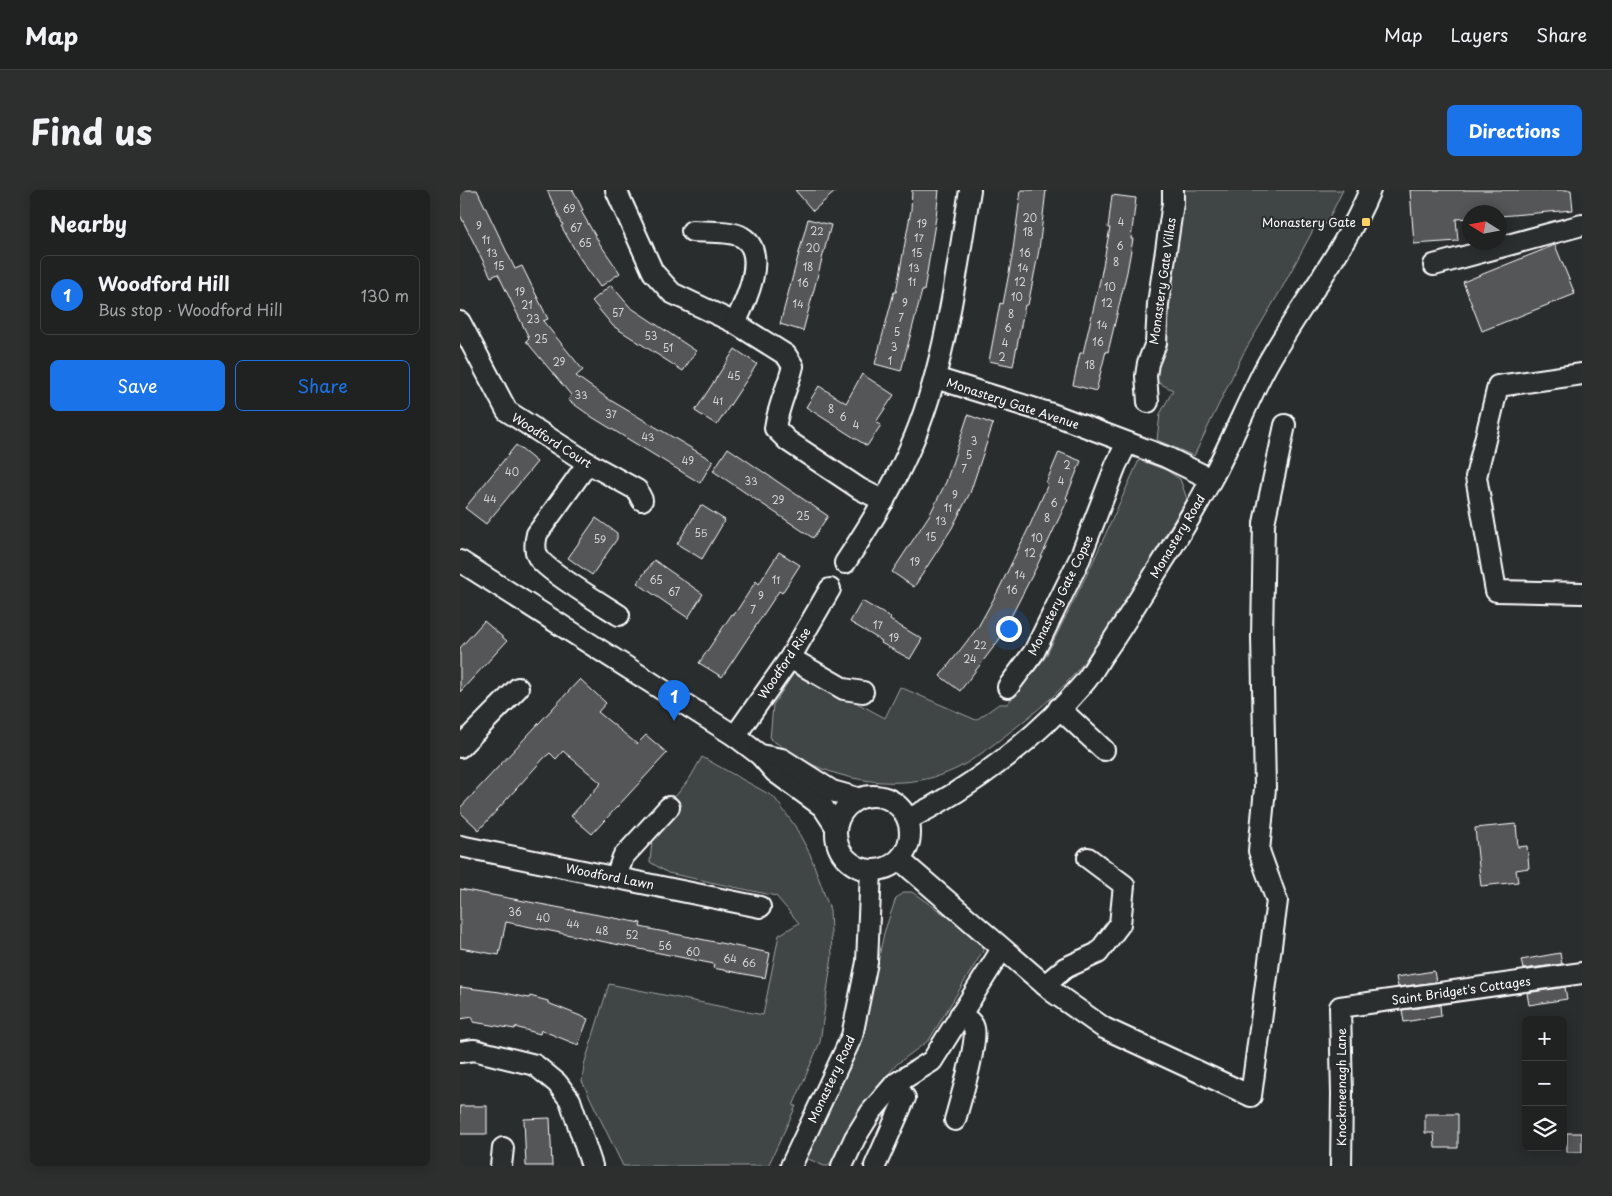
<!DOCTYPE html>
<meta charset="utf-8">
<style>
:root{--surface:#202222;--page:#2d2f2f;--text:#f1f3f6;--muted:#a2a4a5;--line:#3d3f40;--accent:#1a73e8}
body{margin:0;font-family:"Playpen Sans",sans-serif;background:var(--page);color:var(--text)}
.controls{position:absolute;right:15px;bottom:15px;display:grid;overflow:hidden;border-radius:8px;box-shadow:0 2px 12px #0003}
.controls button{width:45px;height:45px;display:grid;place-items:center;padding:0;border:0;border-bottom:1px solid var(--line);background:var(--surface);color:var(--text);font:25px sans-serif}
.compass{position:absolute;left:1002px;top:15px;width:45px;height:45px;border-radius:50%;background:var(--surface);box-shadow:0 2px 12px #0003;rotate:281deg}
.you{position:absolute;left:548px;top:438px;width:18px;height:18px;margin:-12px;border:4px solid #fff;border-radius:50%;background:#1a73e8;box-shadow:0 0 0 8px #1a73e833}
.badge{display:grid;place-items:center;width:32px;height:32px;border-radius:50%;background:var(--accent);color:#fff;font-size:16px;font-weight:700}
.pin{position:absolute;translate:-50% -41px;filter:drop-shadow(0 1px 2px #0008)}
.pin::after{content:'';position:absolute;top:26px;width:18px;height:15px;background:inherit;clip-path:polygon(0 0,100% 0,50% 100%)}
.list{margin:0;padding:0;list-style:none}
h2{display:flex;justify-content:space-between;align-items:center;height:65px;margin:0;padding:0 20px;font-size:21px}
h2 small{font-size:16px;font-weight:400;color:var(--muted)}
.list li{display:grid;grid-template-columns:32px 1fr auto;gap:15px;align-items:center;box-sizing:border-box;height:80px;margin:0 10px 10px;padding:0 10px;border:1px solid var(--line);border-radius:8px}
.list b{display:block;font-size:19px;white-space:nowrap}
.list p{margin:0;font-size:16px;white-space:nowrap;color:var(--muted)}
.list em{font-size:16px;font-style:normal;color:var(--muted)}
.actions{display:flex;gap:10px;padding:15px 20px}
.actions a{flex:1;padding:11px 0;border:1px solid var(--accent);border-radius:8px;text-align:center;font-size:18px;color:var(--accent)}
.actions .main{background:var(--accent);color:#fff}
.icon{flex:none;width:28px;height:28px;fill:none;stroke:currentColor;stroke-width:2;stroke-linecap:round;stroke-linejoin:round}
.map{position:relative;flex:none;width:1122px;height:976px;overflow:hidden;border-radius:8px}
header{display:flex;align-items:center;gap:30px;box-sizing:border-box;height:70px;padding:0 25px;background:var(--surface);border-bottom:1px solid var(--line)}
header strong{font-size:24px}
nav{display:flex;gap:28px;margin-inline-start:auto;font-size:18px}
.intro{display:flex;align-items:center;justify-content:space-between;box-sizing:border-box;height:120px;padding:0 30px}
h1{margin:0;font-size:35px}
.button{padding:12px 22px;border-radius:8px;background:var(--accent);color:#fff;font-size:18px;font-weight:700}
main{display:flex;gap:30px;padding:0 30px}
aside{flex:1;background:var(--surface);border-radius:8px;box-shadow:0 2px 12px #0003}
.map>svg:first-child{display:block}
.green{fill:#414445;stroke:#a0a2a2}
.building{fill:#555758;stroke:#fff}
.lines{fill:none;stroke-linecap:round;stroke-linejoin:round}
.minor-casing{stroke:#fff;stroke-width:24}
.minor{stroke:#2a2d2e;stroke-width:20}
.poi-dot{fill:#ffd166;stroke:#2a2d2e;stroke-width:2}
.labels{text-anchor:middle;dominant-baseline:central;stroke-width:4;stroke-linejoin:round;paint-order:stroke}
.number-label{font-size:10px;fill:#d4d5d5}
.poi-label{font-size:12px;fill:#fff;stroke:#2a2d2e;text-anchor:end}
.street-label{font-size:12px;fill:#fff;stroke:#2a2d2e}
</style>
<header>
<strong>Map</strong>
<nav><a>Map</a><a>Layers</a><a>Share</a></nav>
</header>
<div class="intro"><h1>Find us</h1><a class="button">Directions</a></div>
<main>
<aside>
<h2>Nearby<small></small></h2>
<ul class="list">
<li><span class="badge">1</span><div><b>Woodford Hill</b><p>Bus stop · Woodford Hill</p></div><em>130 m</em></li>
</ul>
<div class="actions"><a class="main">Save</a><a>Share</a></div>
</aside>
<div class="map">
<svg width="1122" height="976" viewBox="0 0 1122 976">
<rect width="100%" height="100%" fill="#2a2d2e"/>
<filter id="ink" filterUnits="userSpaceOnUse"><feTurbulence type="fractalNoise" baseFrequency=".02" numOctaves="2"/><feDisplacementMap in="SourceGraphic" scale="10" xChannelSelector="R" yChannelSelector="G"/><feConvolveMatrix kernelMatrix="1 2 1 2 8 2 1 2 1" color-interpolation-filters="sRGB"/></filter>
<g filter="url(#ink)">
<g class="green">
<polygon points="720,0 883,0 866,34 858,31 822,98 783,164 734,266 697,250 700,224 713,200 691,189"/>
<path d="M679,270l27,10 14,9 7,20c-34,55 -66,115 -106,167 -21,27 -48,48 -75,69 -16,12 -32,25 -50,34 -46,22 -106,15 -151,-8 -12,-6 -23,-15 -35,-22l3,-34 23,-35 89,48 15,-31 76,33 23,-16h8l38,-46 47,-94z"/>
<polygon points="242,567 314,607 335,636 350,664 370,720 372,766 360,852 333,916 336,916 308,976 163,976 122,891 124,875 149,794 303,825 319,745 339,733 316,706 208,683 190,672 192,651 222,615 215,607 230,588"/>
<polygon points="444,702 452,702 520,749 523,753 523,761 469,850 437,874 415,899 386,943 369,976 364,976 344,967 402,848 424,743 436,708"/>
</g>
<g class="building">
<polygon points="0,0 17,0 55,79 62,76 88,129 83,131 123,180 116,186 150,210 253,271 240,293 132,227 108,210 111,205 66,151 69,148 38,84 31,87 0,25"/>
<polygon points="87,0 113,0 123,20 121,21 140,54 160,83 140,97 119,67 101,36 103,35"/>
<polygon points="335,0 377,0 353,21"/>
<polygon points="452,0 479,0 476,27 464,101 462,101 441,181 415,174 434,102 436,102 451,20"/>
<polygon points="561,0 586,0 579,60 568,115 565,115 553,176 529,171 540,113 543,114 552,67"/>
<polygon points="950,0 1111,0 1113,20 1040,26 1040,22 1010,22 1010,28 996,29 998,51 954,54"/>
<polygon points="652,5 676,8 671,49 673,49 667,82 648,162 646,161 636,201 613,195 620,163 623,163 641,86 650,38 648,38"/>
<polygon points="348,29 371,35 343,141 320,134"/>
<polygon points="1095,55 1115,104 1022,141 1003,92"/>
<polygon points="151,95 170,117 236,161 223,181 153,136 132,111"/>
<polygon points="275,159 297,174 257,235 235,221"/>
<polygon points="402,184 434,205 416,232 421,235 407,256 346,217 359,196 386,213"/>
<polygon points="508,225 533,234 510,303 492,338 454,397 432,382 470,324 486,292"/>
<polygon points="56,255 77,272 26,334 5,318"/>
<polygon points="268,258 368,326 353,348 253,281"/>
<polygon points="599,262 621,271 606,308 608,309 576,378 539,450 500,501 480,486 518,437 538,401 570,335 588,294 586,293"/>
<polygon points="241,315 265,330 242,369 217,354"/>
<polygon points="136,328 157,343 157,349 132,385 108,368"/>
<polygon points="319,362 340,375 322,403 319,401 262,487 239,473 272,424 274,425 296,391 299,394"/>
<polygon points="194,370 243,404 228,428 177,393"/>
<polygon points="402,411 431,428 430,430 462,449 450,469 421,453 422,451 390,432"/>
<polygon points="24,431 47,451 0,502 0,458"/>
<polygon points="120,489 146,513 138,522 177,554 186,545 207,563 132,644 111,626 141,593 103,561 96,569 90,563 84,568 19,640 0,622 0,618"/>
<polygon points="1056,634 1058,657 1067,656 1069,678 1056,680 1058,692 1021,696 1015,638"/>
<polygon points="0,699 181,733 180,737 310,763 305,788 253,778 254,774 46,732 39,765 0,758"/>
<polygon points="1100,763 1102,774 1063,779 1061,770"/>
<polygon points="974,781 976,792 938,797 936,787"/>
<polygon points="0,797 40,802 69,808 70,806 88,811 88,813 128,829 118,855 81,840 80,844 55,837 55,839 13,832 13,827 0,829"/>
<polygon points="1105,797 1107,809 1069,815 1067,803"/>
<polygon points="980,815 981,826 944,832 942,820"/>
<rect x="0" y="916" width="27" height="28"/>
<polygon points="965,924 998,924 998,958 975,958 974,943 965,943"/>
<polygon points="90,928 92,976 66,976 64,929"/>
<rect x="1107" y="943" width="15" height="19"/>
</g>
<g class="lines">
<g class="minor-casing">
<g id="minor">
<path d="M156,0l37,82 19,21 63,30 51,32 7,11c-5,21 -15,40 -18,62l13,13 72,48 24,12"/>
<path d="M232,41c14,1 39,-1 50,6 27,16 3,66 -7,86"/>
<polyline points="974,75 1122,35"/>
<polyline points="0,132 47,221 128,273 177,300 182,310"/>
<polyline points="1122,184 1038,196 1016,287 1036,401 1122,403"/>
<polyline points="475,188 592,224 706,267 751,289"/>
<polyline points="688,212 686,186 688,173 696,153 698,114 713,13 713,0"/>
<path d="M128,273l-51,71c-2,8 -3,16 1,23 6,12 67,49 81,58"/>
<polyline points="0,371 275,546 300,565 315,582 363,617 376,637"/>
<path d="M385,373c24,-37 48,-75 65,-115 35,-78 46,-174 60,-258"/>
<polyline points="330,468 384,499 403,502"/>
<polyline points="548,497 574,462 620,368 656,275 667,253"/>
<polyline points="599,518 644,560"/>
<polyline points="275,546 330,468 370,399"/>
<polyline points="0,557 58,498"/>
<polyline points="300,565 322,569 372,601 397,608"/>
<circle cx="413" cy="643" r="37"/>
<path d="M449,629c65,-33 127,-80 175,-136 7,-8 12,-18 18,-27 14,-19 26,-39 39,-60 24,-38 49,-76 70,-116 19,-35 34,-72 52,-108 33,-62 80,-117 107,-182"/>
<polyline points="0,656 300,717"/>
<polyline points="440,670 593,802 644,838 791,906 817,711 799,661 805,598 802,447 804,333 825,235"/>
<polyline points="156,687 163,667 209,617"/>
<polyline points="585,795 605,778 638,763 660,734 664,695 628,668"/>
<polyline points="0,862 14,860 75,875 97,893 110,910 132,976"/>
<path d="M495,930c5,-18 23,-78 19,-92 -2,-7 -8,-9 -14,-13"/>
<polyline points="41,976 43,958"/>
<polyline points="331,976 392,846 407,772 411,680"/>
<polyline points="382,976 395,948 411,922 435,894 472,871 542,759"/>
<polyline points="415,976 445,908 435,894"/>
<polyline points="881,976 882,904 880,817 1122,783"/>
</g>
</g>
<use href="#minor" class="minor"/>
</g>
</g>
<rect class="poi-dot" x="901" y="27" width="10" height="10" rx="2.5"/>
<g class="labels">
<g class="number-label">
<text x="109" y="18">69</text>
<text x="570" y="27">20</text>
<text x="661" y="31">4</text>
<text x="462" y="33">19</text>
<text x="19" y="35">9</text>
<text x="116" y="37">67</text>
<text x="357" y="40">22</text>
<text x="568" y="41">18</text>
<text x="459" y="47">17</text>
<text x="26" y="49">11</text>
<text x="125" y="52">65</text>
<text x="660" y="55">6</text>
<text x="353" y="57">20</text>
<text x="32" y="62">13</text>
<text x="457" y="62">15</text>
<text x="565" y="62">16</text>
<text x="656" y="71">8</text>
<text x="39" y="75">15</text>
<text x="348" y="76">18</text>
<text x="454" y="77">13</text>
<text x="563" y="77">14</text>
<text x="452" y="91">11</text>
<text x="560" y="91">12</text>
<text x="343" y="92">16</text>
<text x="650" y="96">10</text>
<text x="60" y="101">19</text>
<text x="557" y="106">10</text>
<text x="445" y="112">9</text>
<text x="647" y="112">12</text>
<text x="338" y="113">14</text>
<text x="67" y="114">21</text>
<text x="158" y="122">57</text>
<text x="551" y="123">8</text>
<text x="441" y="127">7</text>
<text x="73" y="128">23</text>
<text x="642" y="134">14</text>
<text x="548" y="137">6</text>
<text x="437" y="141">5</text>
<text x="191" y="145">53</text>
<text x="81" y="148">25</text>
<text x="638" y="151">16</text>
<text x="545" y="152">4</text>
<text x="434" y="156">3</text>
<text x="208" y="157">51</text>
<text x="542" y="166">2</text>
<text x="430" y="170">1</text>
<text x="99" y="171">29</text>
<text x="630" y="174">18</text>
<text x="274" y="185">45</text>
<text x="121" y="204">33</text>
<text x="258" y="210">41</text>
<text x="371" y="218">8</text>
<text x="151" y="223">37</text>
<text x="383" y="226">6</text>
<text x="396" y="234">4</text>
<text x="188" y="246">43</text>
<text x="514" y="250">3</text>
<text x="509" y="264">5</text>
<text x="228" y="270">49</text>
<text x="607" y="274">2</text>
<text x="504" y="278">7</text>
<text x="52" y="281">40</text>
<text x="291" y="290">33</text>
<text x="601" y="290">4</text>
<text x="495" y="304">9</text>
<text x="30" y="308">44</text>
<text x="318" y="309">29</text>
<text x="594" y="312">6</text>
<text x="488" y="317">11</text>
<text x="343" y="325">25</text>
<text x="587" y="327">8</text>
<text x="481" y="330">13</text>
<text x="241" y="342">55</text>
<text x="471" y="346">15</text>
<text x="577" y="347">10</text>
<text x="140" y="348">59</text>
<text x="570" y="362">12</text>
<text x="455" y="371">19</text>
<text x="560" y="384">14</text>
<text x="196" y="389">65</text>
<text x="316" y="389">11</text>
<text x="552" y="399">16</text>
<text x="214" y="401">67</text>
<text x="301" y="405">9</text>
<text x="293" y="419">7</text>
<text x="418" y="434">17</text>
<text x="434" y="447">19</text>
<text x="520" y="454">22</text>
<text x="510" y="468">24</text>
<text x="55" y="721">36</text>
<text x="83" y="727">40</text>
<text x="113" y="733">44</text>
<text x="142" y="740">48</text>
<text x="172" y="744">52</text>
<text x="205" y="755">56</text>
<text x="233" y="761">60</text>
<text x="270" y="768">64</text>
<text x="289" y="772">66</text>
</g>
<g class="poi-label">
<text x="896" y="32">Monastery Gate</text>
</g>
<g class="street-label">
<text transform="translate(702 91) rotate(-82)">Monastery Gate Villas</text>
<text transform="translate(553 213) rotate(18)">Monastery Gate Avenue</text>
<text transform="translate(92 250) rotate(32)">Woodford Court</text>
<text transform="translate(717 346) rotate(-59)">Monastery Road</text>
<text transform="translate(600 405) rotate(-64)">Monastery Gate Copse</text>
<text transform="translate(324 473) rotate(-56)">Woodford Rise</text>
<text transform="translate(150 686) rotate(11)">Woodford Lawn</text>
<text transform="translate(1001 800) rotate(-8)">Saint Bridget's Cottages</text>
<text transform="translate(371 889) rotate(-65)">Monastery Road</text>
<text transform="translate(881 897) rotate(-90)">Knockmeenagh Lane</text>
</g>
</g>
</svg>
<div class="controls">
<button>+</button>
<button>−</button>
<button><svg class="icon" aria-label="layers" viewBox="0 0 24 24"><path d="M12 4l9 5-9 5-9-5zM3 14l9 5 9-5"/></svg></button>
</div>
<svg class="compass" viewBox="-18 -18 36 36"><path d="M0-13l5 13h-10z" fill="#e53935"/><path d="M0 13l5-13h-10z" fill="#a2a4a5"/></svg>
<div class="you"></div>
<div class="pin badge" style="left:214px;top:531px">1</div>
</div>
</main>
